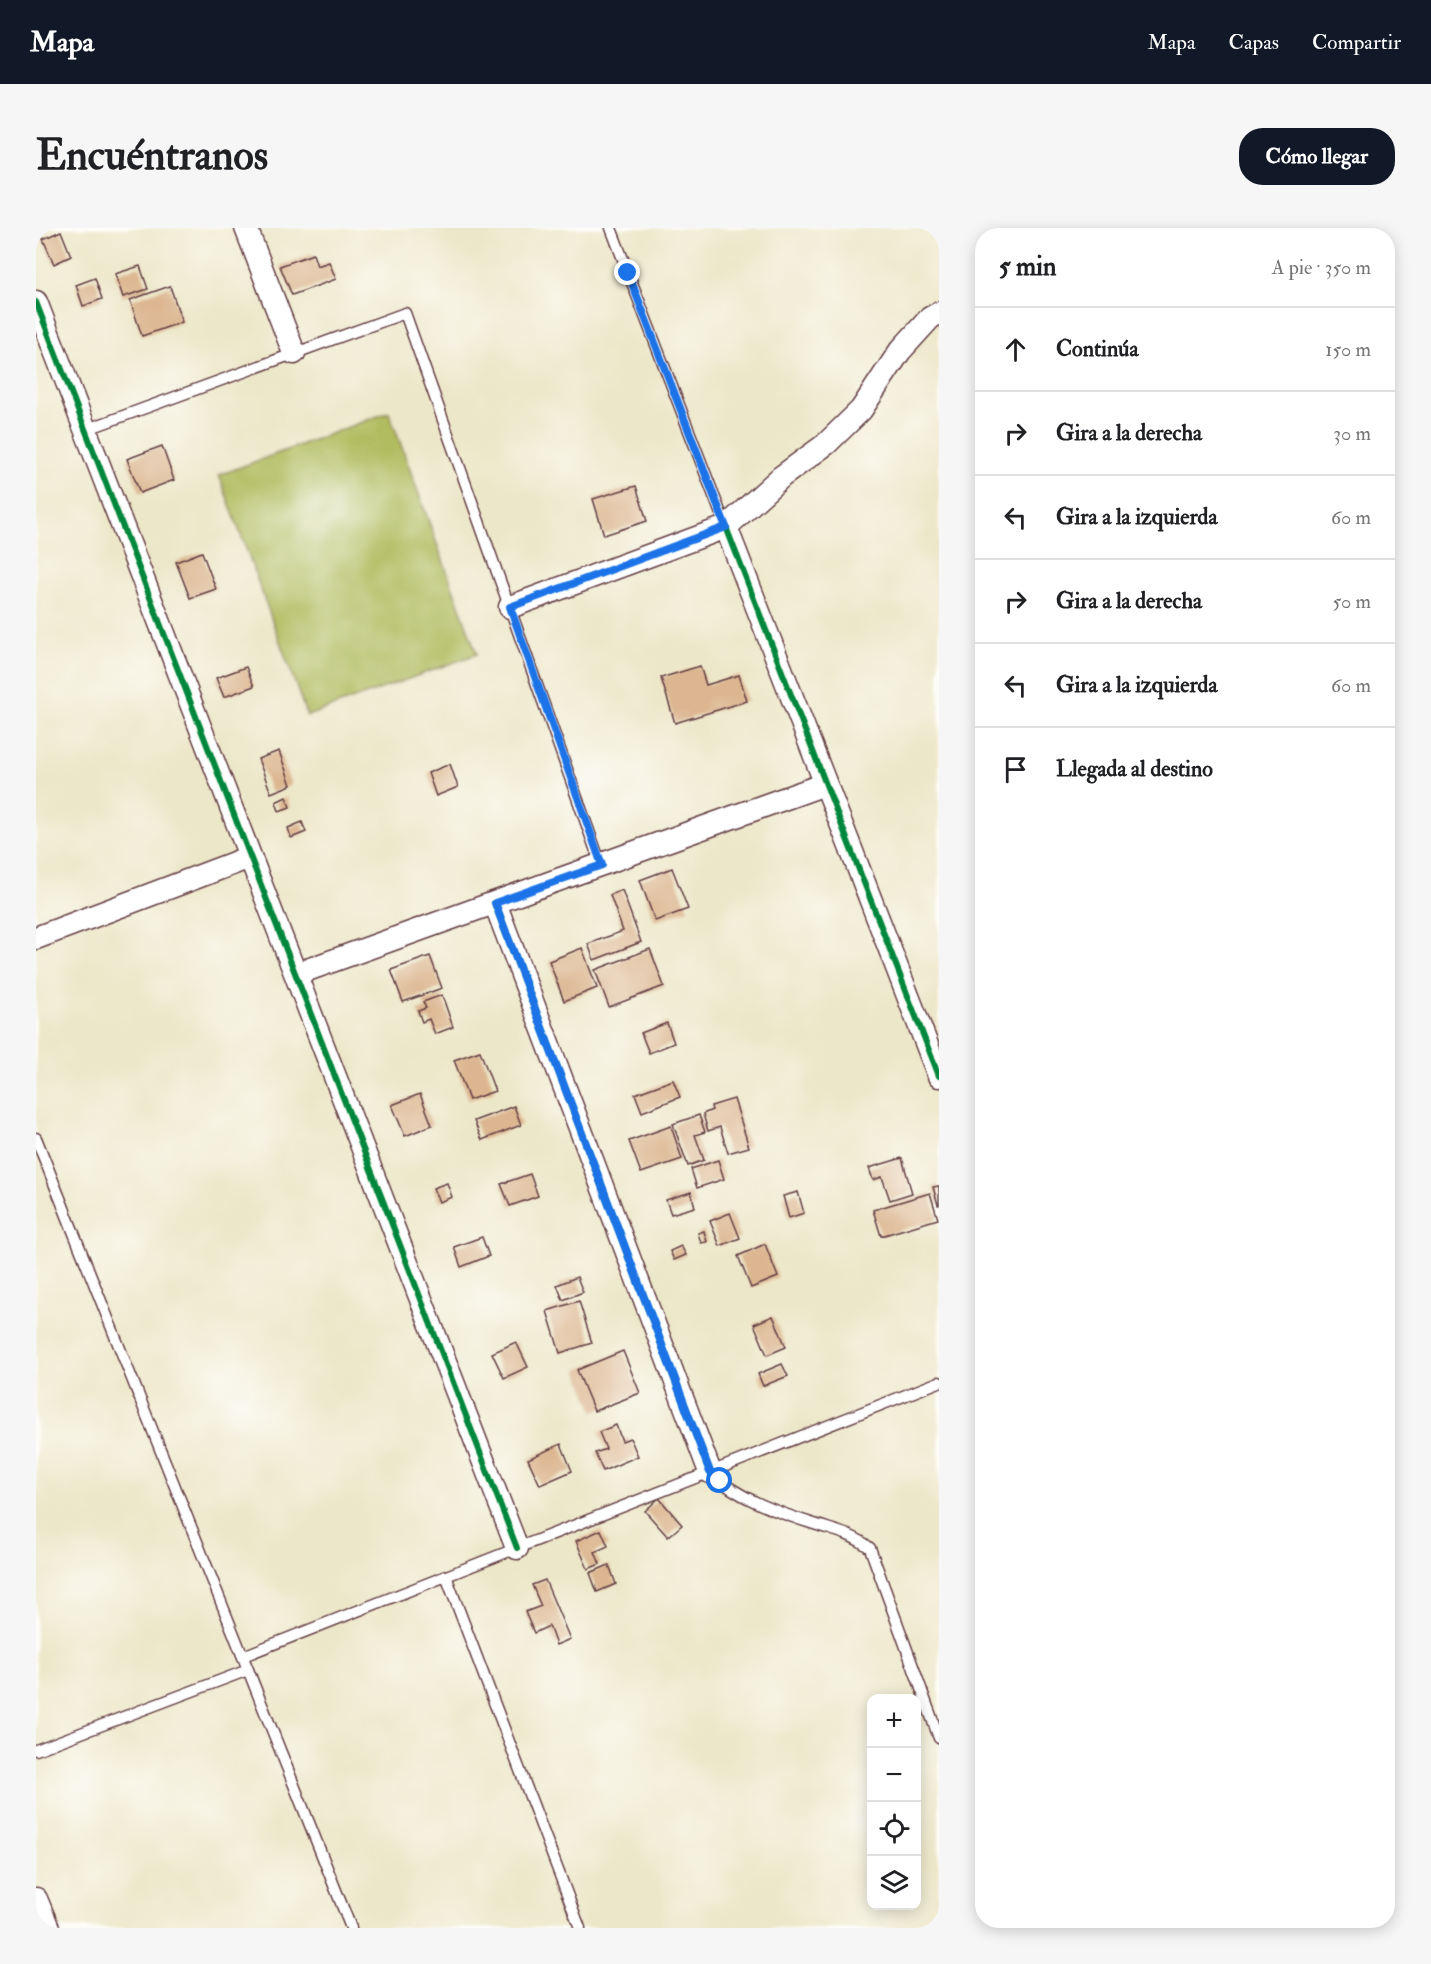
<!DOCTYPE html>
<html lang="es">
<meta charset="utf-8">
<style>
:root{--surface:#fff;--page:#f6f6f6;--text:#202124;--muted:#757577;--line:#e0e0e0;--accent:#111827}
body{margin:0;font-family:"IM FELL Double Pica",serif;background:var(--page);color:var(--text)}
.controls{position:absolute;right:18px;bottom:18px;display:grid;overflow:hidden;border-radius:12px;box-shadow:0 3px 15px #0003}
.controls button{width:54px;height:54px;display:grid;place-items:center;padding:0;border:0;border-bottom:2px solid var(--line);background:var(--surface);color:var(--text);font:30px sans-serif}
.stop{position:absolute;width:18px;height:18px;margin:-14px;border:4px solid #1a73e8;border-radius:50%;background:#fff}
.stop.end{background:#1a73e8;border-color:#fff;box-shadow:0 2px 6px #0008}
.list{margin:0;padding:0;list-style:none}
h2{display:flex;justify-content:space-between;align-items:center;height:78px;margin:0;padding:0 24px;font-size:26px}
h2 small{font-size:20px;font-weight:400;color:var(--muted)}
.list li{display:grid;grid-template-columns:39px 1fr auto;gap:18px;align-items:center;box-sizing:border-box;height:84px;padding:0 24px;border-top:2px solid var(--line)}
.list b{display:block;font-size:22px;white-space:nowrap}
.list em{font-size:20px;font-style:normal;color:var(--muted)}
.icon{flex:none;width:33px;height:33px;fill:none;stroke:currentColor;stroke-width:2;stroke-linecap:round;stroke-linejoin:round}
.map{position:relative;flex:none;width:903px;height:1700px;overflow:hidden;border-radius:24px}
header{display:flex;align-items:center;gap:36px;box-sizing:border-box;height:84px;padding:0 30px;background:var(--accent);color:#fff}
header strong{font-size:28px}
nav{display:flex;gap:33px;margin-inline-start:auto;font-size:21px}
.intro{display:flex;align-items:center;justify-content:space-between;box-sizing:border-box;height:144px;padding:0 36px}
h1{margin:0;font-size:42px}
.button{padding:15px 27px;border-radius:24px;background:var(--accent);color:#fff;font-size:21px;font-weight:700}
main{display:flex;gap:36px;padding:0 36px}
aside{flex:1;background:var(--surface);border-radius:24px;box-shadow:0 3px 15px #0003}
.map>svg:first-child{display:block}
.green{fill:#b0bc5e;stroke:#7d6e44;stroke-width:1.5}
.building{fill:#dcb690}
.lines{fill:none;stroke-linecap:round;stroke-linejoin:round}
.service-casing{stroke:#623d43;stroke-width:13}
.minor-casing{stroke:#623d43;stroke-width:25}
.service{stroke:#fff;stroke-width:10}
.minor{stroke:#fff;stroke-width:22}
.cycleway-casing{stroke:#fdfcf7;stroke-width:10}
.cycleway{stroke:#00873e;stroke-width:6}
.route{stroke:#1a73e8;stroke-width:8}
</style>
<header>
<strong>Mapa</strong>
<nav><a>Mapa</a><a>Capas</a><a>Compartir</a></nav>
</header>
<div class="intro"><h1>Encuéntranos</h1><a class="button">Cómo llegar</a></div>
<main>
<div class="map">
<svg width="903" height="1700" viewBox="0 0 903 1700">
<rect width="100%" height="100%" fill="#fdfcf7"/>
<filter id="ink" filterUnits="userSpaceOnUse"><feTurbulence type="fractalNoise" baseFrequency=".0167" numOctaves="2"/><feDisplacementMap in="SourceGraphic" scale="12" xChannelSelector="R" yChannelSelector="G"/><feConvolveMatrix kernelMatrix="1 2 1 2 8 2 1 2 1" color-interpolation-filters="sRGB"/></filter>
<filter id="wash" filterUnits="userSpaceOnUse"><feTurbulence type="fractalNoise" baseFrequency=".008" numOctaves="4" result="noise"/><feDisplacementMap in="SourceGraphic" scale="24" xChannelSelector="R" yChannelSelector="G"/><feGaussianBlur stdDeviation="1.35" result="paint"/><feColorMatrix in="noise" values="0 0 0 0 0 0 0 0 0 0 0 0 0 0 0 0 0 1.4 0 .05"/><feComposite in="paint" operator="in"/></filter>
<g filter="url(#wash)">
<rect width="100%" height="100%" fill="#ede7c9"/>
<polygon class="green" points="353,184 441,426 271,488 183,247"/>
<g id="blocks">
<g class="building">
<polygon points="25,3 35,28 18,36 7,11"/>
<polygon points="277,26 281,38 293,34 300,51 256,67 244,38"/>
<polygon points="104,38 112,61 87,69 79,46"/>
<polygon points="59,50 66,71 47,78 40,57"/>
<polygon points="134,58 146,94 106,108 94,72"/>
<polygon points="126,218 138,252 104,265 91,231"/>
<polygon points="600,258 611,293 568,307 557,271"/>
<polygon points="166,324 180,361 154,370 140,334"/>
<polygon points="664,438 670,457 703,447 711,473 639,495 625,450"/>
<polygon points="210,439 218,458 188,469 180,450"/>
<polygon points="243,523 255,557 235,565 222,531"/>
<polygon points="414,536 422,559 400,568 392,545"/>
<polygon points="250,569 254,579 243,583 240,574"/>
<polygon points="266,594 270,604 255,610 252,600"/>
<polygon points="636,640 652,681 619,693 604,652"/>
<polygon points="586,662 605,714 558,732 552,716 587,703 574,667"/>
<polygon points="546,720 561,760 528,773 513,733"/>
<polygon points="614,721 628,758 573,779 559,742"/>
<polygon points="394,728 406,760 367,774 355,742"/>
<polygon points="406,767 417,799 399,806 393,791 386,794 382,783 390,780 387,774"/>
<polygon points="631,795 638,815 613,825 605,805"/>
<polygon points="444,823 459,863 433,872 418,832"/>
<polygon points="637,852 644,869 606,884 599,866"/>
<polygon points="384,866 396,897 369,908 356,877"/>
<polygon points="698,871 713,919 692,925 684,899 672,903 667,886 676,882 675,878"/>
<polygon points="478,878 485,897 446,912 438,893"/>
<polygon points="663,887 669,904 659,907 668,932 652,938 637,896"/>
<polygon points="635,898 646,931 605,945 593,913"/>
<polygon points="866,930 876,965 854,972 846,949 837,952 833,940"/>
<polygon points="682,932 688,951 661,960 655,941"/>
<polygon points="494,946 502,968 474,978 465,956"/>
<polygon points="411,955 416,969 403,974 397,960"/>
<polygon points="903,958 903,977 902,977 897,959"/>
<polygon points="655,964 659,979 635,986 630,972"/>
<polygon points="762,964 768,985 753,990 747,968"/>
<polygon points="894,965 902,991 845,1008 837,982"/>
<polygon points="694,985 704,1010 684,1018 674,993"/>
<polygon points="668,1003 671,1014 665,1015 662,1005"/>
<polygon points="446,1009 453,1028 425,1039 418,1019"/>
<polygon points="729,1016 742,1049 715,1060 702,1028"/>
<polygon points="645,1018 650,1027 638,1032 634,1023"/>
<polygon points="541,1049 547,1064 527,1072 521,1057"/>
<polygon points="543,1073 556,1115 524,1125 511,1083"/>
<polygon points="737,1088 750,1119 731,1127 718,1096"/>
<polygon points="480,1114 492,1139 468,1150 456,1125"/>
<polygon points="587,1123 604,1165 558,1183 541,1142"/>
<polygon points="746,1136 752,1148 727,1158 722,1146"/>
<polygon points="580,1197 586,1213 594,1210 602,1228 567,1243 559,1225 570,1221 563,1204"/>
<polygon points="525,1216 536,1243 504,1257 492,1231"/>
<polygon points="623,1270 646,1297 632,1309 609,1283"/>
<polygon points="565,1302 572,1318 559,1324 564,1336 552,1341 540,1313"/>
<polygon points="573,1337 580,1356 561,1364 554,1345"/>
<polygon points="509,1352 534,1411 520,1417 513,1398 498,1405 489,1384 505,1378 496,1357"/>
</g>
</g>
</g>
<g filter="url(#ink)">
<use href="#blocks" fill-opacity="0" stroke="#623d43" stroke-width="1.5"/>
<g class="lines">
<g class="service-casing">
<g id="service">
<polyline points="575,0 690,299"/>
<polyline points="49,202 369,85 565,637"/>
<polyline points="0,910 315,1700"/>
<path d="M674,1244c27,26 69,41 104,52 21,7 39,10 56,24l69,190"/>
<polyline points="410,1348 544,1700"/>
<polyline points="207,1428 903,1154"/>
<polyline points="0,1522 212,1442"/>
</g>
</g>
<g class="minor-casing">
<g id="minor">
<polyline points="210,0 258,125"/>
<polyline points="0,74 481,1320"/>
<polyline points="690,299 903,848"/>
<polyline points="474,379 690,299 745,249 790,216 825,182 864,123 894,90 903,85"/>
<polyline points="459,675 674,1244"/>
<polyline points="0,710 214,629"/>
<polyline points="260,746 789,556"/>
<polyline points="0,1671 12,1700"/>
</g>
</g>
<use href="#service" class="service"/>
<use href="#minor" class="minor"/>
<g class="cycleway-casing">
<g id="cycleway">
<polyline points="0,74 481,1320"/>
<polyline points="690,299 903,848"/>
<polyline points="459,675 674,1244"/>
</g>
</g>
<use href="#cycleway" class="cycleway"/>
</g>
</g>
<g class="lines" filter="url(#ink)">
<polyline class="route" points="592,45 690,299 474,379 566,637 459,675 674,1244 684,1253"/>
</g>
</svg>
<div class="controls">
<button>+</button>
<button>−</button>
<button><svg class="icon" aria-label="locate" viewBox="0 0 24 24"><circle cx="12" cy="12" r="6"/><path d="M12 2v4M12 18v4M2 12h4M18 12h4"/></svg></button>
<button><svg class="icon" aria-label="layers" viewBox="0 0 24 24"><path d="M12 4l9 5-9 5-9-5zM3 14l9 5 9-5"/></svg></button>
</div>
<div class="stop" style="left:684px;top:1253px"></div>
<div class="stop end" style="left:592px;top:45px"></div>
</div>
<aside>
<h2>5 min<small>A pie · 350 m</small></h2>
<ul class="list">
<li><svg class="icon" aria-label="ahead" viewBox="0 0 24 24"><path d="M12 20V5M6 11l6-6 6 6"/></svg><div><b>Continúa</b></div><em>150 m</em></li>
<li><svg class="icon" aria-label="right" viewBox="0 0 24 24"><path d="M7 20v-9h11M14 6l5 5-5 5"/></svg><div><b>Gira a la derecha</b></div><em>30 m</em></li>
<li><svg class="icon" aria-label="left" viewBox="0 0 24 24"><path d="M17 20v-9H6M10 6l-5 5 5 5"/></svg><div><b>Gira a la izquierda</b></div><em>60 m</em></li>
<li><svg class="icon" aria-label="right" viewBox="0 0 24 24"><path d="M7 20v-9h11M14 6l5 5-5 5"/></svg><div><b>Gira a la derecha</b></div><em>50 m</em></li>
<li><svg class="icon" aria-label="left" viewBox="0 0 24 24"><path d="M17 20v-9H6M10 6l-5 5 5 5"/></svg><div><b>Gira a la izquierda</b></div><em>60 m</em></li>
<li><svg class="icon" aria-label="arrive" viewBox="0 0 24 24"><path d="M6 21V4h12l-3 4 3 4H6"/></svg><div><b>Llegada al destino</b></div></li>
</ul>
</aside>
</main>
